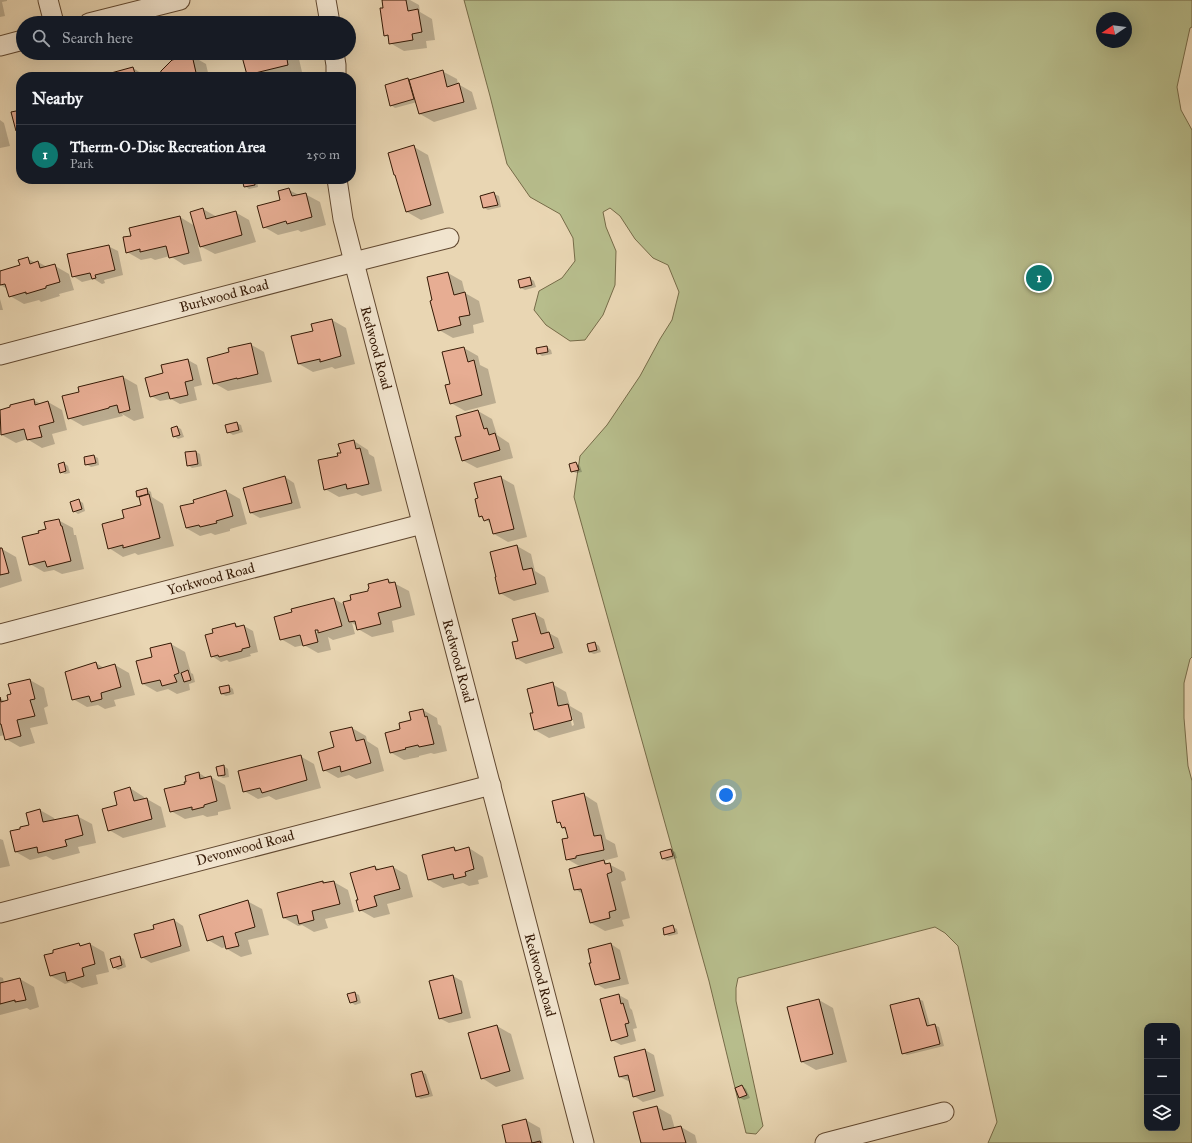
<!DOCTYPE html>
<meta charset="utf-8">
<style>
:root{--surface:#171b24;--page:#242831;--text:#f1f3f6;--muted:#9ea1a6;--line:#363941;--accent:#0f766e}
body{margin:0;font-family:"IM FELL Great Primer",serif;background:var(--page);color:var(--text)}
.controls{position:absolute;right:12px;bottom:12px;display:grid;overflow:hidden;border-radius:8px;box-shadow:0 4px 16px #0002}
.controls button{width:36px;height:36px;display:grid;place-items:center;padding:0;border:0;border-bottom:1px solid var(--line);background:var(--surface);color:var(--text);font:20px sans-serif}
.compass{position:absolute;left:1096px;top:12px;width:36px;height:36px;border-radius:50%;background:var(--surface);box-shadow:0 4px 16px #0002;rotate:257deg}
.you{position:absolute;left:726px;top:795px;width:14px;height:14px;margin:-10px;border:3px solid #fff;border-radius:50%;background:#1a73e8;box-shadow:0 0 0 6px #1a73e833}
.badge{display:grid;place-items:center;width:26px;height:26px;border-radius:50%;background:var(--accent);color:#fff;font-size:13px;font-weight:700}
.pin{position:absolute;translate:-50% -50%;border:2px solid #fff;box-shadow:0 1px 4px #0006}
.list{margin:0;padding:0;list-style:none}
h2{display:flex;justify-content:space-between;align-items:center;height:52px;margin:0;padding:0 16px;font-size:17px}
h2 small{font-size:13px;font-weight:400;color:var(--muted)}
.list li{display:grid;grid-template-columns:26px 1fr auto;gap:12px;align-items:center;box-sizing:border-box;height:60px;padding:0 16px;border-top:1px solid var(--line)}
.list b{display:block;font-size:15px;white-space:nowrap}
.list p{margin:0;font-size:13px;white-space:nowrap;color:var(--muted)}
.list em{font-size:13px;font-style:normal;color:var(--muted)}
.icon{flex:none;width:22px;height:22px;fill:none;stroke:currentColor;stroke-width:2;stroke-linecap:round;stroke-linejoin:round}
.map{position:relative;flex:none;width:1192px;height:1143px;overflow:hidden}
.search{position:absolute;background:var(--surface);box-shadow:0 4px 16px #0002;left:16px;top:16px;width:340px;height:44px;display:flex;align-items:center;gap:10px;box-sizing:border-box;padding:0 14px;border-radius:22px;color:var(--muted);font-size:15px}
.panel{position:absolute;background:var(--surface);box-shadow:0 4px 16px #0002;left:16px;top:72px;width:340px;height:112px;border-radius:16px}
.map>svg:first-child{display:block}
.green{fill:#b7bd8c;stroke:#766b48;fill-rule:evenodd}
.shadow{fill:#0003;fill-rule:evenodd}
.building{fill:#e7ad93;stroke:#341905}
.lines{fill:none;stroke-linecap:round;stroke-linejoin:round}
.minor-casing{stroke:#614830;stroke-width:21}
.minor{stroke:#f1e4ce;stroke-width:19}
.labels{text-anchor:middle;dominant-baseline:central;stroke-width:3;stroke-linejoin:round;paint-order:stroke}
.street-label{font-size:14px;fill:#341905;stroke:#f1e4ce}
</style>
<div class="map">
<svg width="1192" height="1143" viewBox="0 0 1192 1143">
<rect width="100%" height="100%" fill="#e9d6b3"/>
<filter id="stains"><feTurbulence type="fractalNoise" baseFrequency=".005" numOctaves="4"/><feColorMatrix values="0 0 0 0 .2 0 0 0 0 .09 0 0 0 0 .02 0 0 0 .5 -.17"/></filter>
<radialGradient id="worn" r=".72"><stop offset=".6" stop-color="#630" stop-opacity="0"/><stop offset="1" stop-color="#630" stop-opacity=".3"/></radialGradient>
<path class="green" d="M464,0h728v27l-2,1 -13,59 4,23 11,20v527l-2,2 -6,24v35l4,48 4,15v362h-204l9,-21 -39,-176 -13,-13 -10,-6 -197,51 -2,10v13l27,125 -7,8 -10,-1 -37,-152 -135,-484 6,-41 27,-31 33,-49 20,-37 12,-19 7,-28 -11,-27 -15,-7 -18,-19 -15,-23 -10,-8 -7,4 3,15 10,24 -1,34 -12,30 -18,25 -15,1 -24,-16 -12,-15 5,-19 23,-13 13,-17 -2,-23 -13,-24 -30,-17 -23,-33 -17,-68zM1102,18h24v24h-24zM1147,1026h30v102h-30z"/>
<g class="shadow">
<polygon points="0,0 7,0 7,1 2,2 5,16 0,17"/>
<polygon points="387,0 410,0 419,5 420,12 432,19 435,40 426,41 427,48 404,51 390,43 390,38 385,35 385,9"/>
<polygon points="242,53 302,53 303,58 299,59 302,72 283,77 252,77 247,74"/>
<polygon points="192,56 206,64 209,77 160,77"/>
<polygon points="133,68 147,77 114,77"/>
<polygon points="442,71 457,79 458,84 472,92 477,109 434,122 420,114 417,102 395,108 391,105 408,79 410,80"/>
<polygon points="0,120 4,123 10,146 0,148"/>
<polygon points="414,147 428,155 444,213 421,220 407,212"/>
<polygon points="245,179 257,180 258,187 249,189 245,186"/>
<polygon points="289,190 299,195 305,194 320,202 326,225 301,232 298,230 278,235 264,227"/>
<polygon points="494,194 499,196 501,207 488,210 484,208 482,197"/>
<polygon points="203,209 217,217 235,212 249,220 256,242 215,254 198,245 202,261 184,265 170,256 155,260 151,258 141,260 127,252 132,236 180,217 195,226"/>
<polygon points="108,246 118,251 123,275 104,280 105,283 102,284 94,279 82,282 73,276"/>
<polygon points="28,259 36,263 38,262 47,267 55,266 69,274 74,290 59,294 60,296 41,302 39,300 24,304 10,296 8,289 0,285 0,272 21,266"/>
<polygon points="448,273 462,281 465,293 479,301 484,322 473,325 474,333 453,338 439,330"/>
<polygon points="530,278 534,281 536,287 525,290 521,288"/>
<polygon points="0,299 3,310 0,310"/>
<polygon points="332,320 346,328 355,364 335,369 332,367 313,372 299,364 314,332"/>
<polygon points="250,344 264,352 272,382 228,391 214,383 230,353"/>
<polygon points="547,347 551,350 552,354 542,356 538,353"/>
<polygon points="464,348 478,356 480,365 488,369 496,403 465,411 451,403 451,384"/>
<polygon points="188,360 197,365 202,385 194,387 197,400 180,404 171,399 160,401 151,396 164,374"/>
<polygon points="123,377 137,385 144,418 134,421 122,414 123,416 83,426 69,418 80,392"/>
<polygon points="33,400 41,404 48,402 62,410 67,430 52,434 55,444 42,448 27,439 16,443 2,435 0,429 0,411"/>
<polygon points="478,411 492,419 497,435 509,443 513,458 477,468 462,460 463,436 457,417"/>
<polygon points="236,423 241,425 243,432 233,435 228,432"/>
<polygon points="177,427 181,429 184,437 178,439 174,436"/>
<polygon points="354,441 368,450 369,454 374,457 382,491 362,496 356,493 339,497 325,489 339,456"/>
<polygon points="196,452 200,454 202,466 192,468 188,465"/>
<polygon points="94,456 98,458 99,465 91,467 86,464"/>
<polygon points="64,463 68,466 70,473 65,474 61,472"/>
<polygon points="576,463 580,466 582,472 576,473 572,471"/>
<polygon points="285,477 294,483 301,508 260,518 251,513"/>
<polygon points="500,477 514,485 527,537 508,542 494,534 492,524 480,516 479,499"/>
<polygon points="147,489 151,492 152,497 163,504 174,546 138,555 135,553 123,557 109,548 125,519 143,506 140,498 138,497"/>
<polygon points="226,491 240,499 247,524 230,529 230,531 215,535 211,533 200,536 186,528 195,503"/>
<polygon points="78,500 83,503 85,511 78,514 74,511"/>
<polygon points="58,520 73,528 74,535 76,535 84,569 62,574 54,570 44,572 30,564 40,533 47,530"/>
<polygon points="517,546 531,554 535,571 545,577 549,592 514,601 500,593"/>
<polygon points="0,549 2,549 16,557 22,581 0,588"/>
<path d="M388,580l21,11 6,24 -23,6 2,11 -22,5 -14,-8 -1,-3 -5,-3 3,11 -22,6 -5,-3 3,13 -13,3 -14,-8 -9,2 -14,-8 53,-40 11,6zM311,627l8,5v2l-9,-5z"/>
<polygon points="535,614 544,619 548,633 549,633 558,638 563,653 526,664 517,659 513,643 519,642"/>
<polygon points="235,624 240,627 244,626 253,631 258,652 250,654 251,656 229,662 227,660 221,662 212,656 215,633"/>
<polygon points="595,643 599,646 601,652 594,654 589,652"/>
<polygon points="171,644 185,652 191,673 193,674 195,682 189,684 190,690 177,694 168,689 157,692 143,684 153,657"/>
<polygon points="96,663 104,668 115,665 129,673 135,695 114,700 116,706 105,709 98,705 87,707 73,699 78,668"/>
<polygon points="30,680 44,688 48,706 44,708 48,724 30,728 35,743 20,747 6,739 5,735 0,736 0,698 6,702 9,701 12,695"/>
<path d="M552,684l14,8 4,14 12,7 3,15 -36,10 -14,-8 -4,-16 3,-1zM569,712h2l3,13 -2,1z"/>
<polygon points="229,686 233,689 234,694 226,696 222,694"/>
<polygon points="423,710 437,718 438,724 441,726 447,751 434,754 431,753 419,756 419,757 404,760 390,752 412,721"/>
<polygon points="352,728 366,736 367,741 378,748 384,771 356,779 349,775 338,778 324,770 335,748"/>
<polygon points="300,756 314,764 321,788 276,800 269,796 258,799 244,791"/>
<polygon points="224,766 228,769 229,777 223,778 219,776"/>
<polygon points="199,773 207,778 211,777 225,785 231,809 218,812 218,815 207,817 203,815 185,819 171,811 186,785"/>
<polygon points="130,788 144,797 145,800 147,799 161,807 166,827 123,838 109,830 119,806"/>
<polygon points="583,794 597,803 606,839 615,844 618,857 603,861 624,872 626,880 621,882 630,918 622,920 624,926 605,931 591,923 583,894 575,889 581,867 567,859 569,838 567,830 562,828 562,824 558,822"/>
<polygon points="40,810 54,818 55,821 77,816 92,824 96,843 78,847 80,853 53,860 46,856 30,860 16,852 21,829 30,825"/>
<polygon points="0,839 3,840 10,866 0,868"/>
<polygon points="454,848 459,851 469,848 483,857 488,877 478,880 479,884 469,886 463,883 443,888 429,880 423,856"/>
<polygon points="671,850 675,852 677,858 667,861 663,859"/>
<polygon points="375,867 381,870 393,867 407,875 413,897 387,904 390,914 374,918 360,910 359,900"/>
<polygon points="323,882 326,884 334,882 348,890 354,912 325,919 328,928 314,932 302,925 298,926 284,918"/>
<polygon points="247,901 262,909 269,935 248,940 252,954 241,957 227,949 227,947 222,948 208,940"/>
<polygon points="174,920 183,926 190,951 151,963 142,957 155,929"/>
<polygon points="673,927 677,929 678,934 669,936 665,934"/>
<polygon points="79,944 82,946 90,944 104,952 109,972 96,975 98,984 82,988 71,982 65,984 51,976"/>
<polygon points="611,944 620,950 629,984 605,989 596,984"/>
<polygon points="120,957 124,959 126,967 118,970 114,967"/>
<polygon points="453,976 462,981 471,1018 449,1023 439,1018"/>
<polygon points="0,977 3,978 4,983 20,979 34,987 39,1007 30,1010 27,1008 0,1015"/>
<polygon points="355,993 359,995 361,1003 355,1005 351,1002"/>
<polygon points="619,995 628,1000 630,1008 632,1010 637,1028 633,1029 636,1041 621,1045 612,1040"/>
<polygon points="919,999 923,1001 930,1026 934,1025 939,1027 944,1046 907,1055 903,1053"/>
<polygon points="819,1000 833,1008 847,1062 816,1070 802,1062"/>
<polygon points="497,1026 511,1034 524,1079 496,1087 482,1078 469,1034"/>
<polygon points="645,1050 654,1055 664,1096 643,1102 634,1096 630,1082 620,1077 615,1057"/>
<polygon points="422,1072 426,1074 433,1096 421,1099 417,1097 412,1075"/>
<polygon points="742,1086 746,1089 750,1098 744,1100 740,1098"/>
<polygon points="657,1107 671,1115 675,1129 681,1127 695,1135 697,1143 642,1143 635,1113"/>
<polygon points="526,1120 540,1128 543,1143 507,1143"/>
</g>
<g class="building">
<polygon points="382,0 406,0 408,11 418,9 422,32 412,34 413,40 389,44 388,35 384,36 380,8 383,8"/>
<polygon points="241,53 286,53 288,65 247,75"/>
<polygon points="192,55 197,77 159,77 161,71 172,60"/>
<polygon points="133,67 136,77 113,77 111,73"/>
<polygon points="443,70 447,87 459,83 464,102 419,114 409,80"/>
<polygon points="408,78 414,99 390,106 385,85"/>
<polygon points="21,110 21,130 16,131 11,112"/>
<polygon points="414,145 431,205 406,212 395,175 394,175 388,153"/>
<polygon points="242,179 254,179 255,185 244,187"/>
<polygon points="289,188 292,196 306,193 312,217 287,224 286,221 263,228 257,206 280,200 278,191"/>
<polygon points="494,192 498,205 483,208 480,196"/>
<polygon points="203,208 206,219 236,211 242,235 200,247 190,212"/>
<polygon points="180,216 189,253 169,258 166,246 140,252 140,249 126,253 123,237 131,236 129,228"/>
<polygon points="109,245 115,270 95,275 96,278 92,279 90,273 72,277 67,254"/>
<polygon points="28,257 30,264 38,261 40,268 55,264 60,282 46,286 46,288 26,294 26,292 9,297 5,284 0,285 0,271 20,265 18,260"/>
<polygon points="448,272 454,295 465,292 470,315 459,317 461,325 438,331 430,301 432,300 427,277"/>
<polygon points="530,277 532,285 520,288 518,280"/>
<polygon points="332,319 341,356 320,362 320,359 298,364 291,336 313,331 311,324"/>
<polygon points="251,343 258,374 237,379 237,378 213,384 207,358 229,352 228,348"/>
<polygon points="547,346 548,352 537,354 536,348"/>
<polygon points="464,347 468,362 474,360 482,395 450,404 445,385 450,384 442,352"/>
<polygon points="188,359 193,380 185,382 188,395 170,399 168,392 150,397 145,378 163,373 161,365"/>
<polygon points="123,376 130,410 119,413 117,405 109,407 109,408 68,419 62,396 79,392 78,387"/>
<polygon points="34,399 35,405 48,401 54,422 39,426 42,437 27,440 24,429 1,435 0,410 10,407 10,405"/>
<polygon points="478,410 484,429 487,428 489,435 495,433 500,450 462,461 455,437 461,436 456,416"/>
<polygon points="237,422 239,430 227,433 225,425"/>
<polygon points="177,426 180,435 173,437 171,428"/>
<polygon points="354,440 356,449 360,448 369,484 347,489 346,484 324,490 318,460 338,456 337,453 341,453 338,444"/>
<polygon points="196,451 198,464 187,466 185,452"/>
<polygon points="94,455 96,463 85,465 84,457"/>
<polygon points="64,462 66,471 60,473 58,464"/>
<polygon points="576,462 579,470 571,472 569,464"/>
<polygon points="285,476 292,503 250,513 243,488"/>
<polygon points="501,476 514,529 493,534 489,519 484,521 482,516 479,517 475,499 478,498 474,483"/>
<polygon points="147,488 148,494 137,497 136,491"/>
<polygon points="226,490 233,516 216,521 217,523 200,527 199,525 186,528 180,506 194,503 193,500"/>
<polygon points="149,494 160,538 123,548 123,545 108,549 102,524 124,518 122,510 141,505 139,497"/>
<polygon points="79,499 82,509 73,512 70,502"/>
<polygon points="59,519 61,526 62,526 71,561 47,567 45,561 29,565 22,537 39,533 38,531 46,529 44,522"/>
<polygon points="517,545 523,570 532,568 536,584 499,594 495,577 496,577 490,552"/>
<polygon points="0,548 2,548 9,573 0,575"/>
<polygon points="388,579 389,583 395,582 401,607 378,613 381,624 357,630 355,621 349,622 343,602 351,600 350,595 368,591 368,589 369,588 368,584"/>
<polygon points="334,598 342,626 318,633 318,630 315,630 318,642 303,646 300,635 280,640 274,617 292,612 291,609"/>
<polygon points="535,613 541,634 549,632 554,648 516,659 512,642 518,641 512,619"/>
<polygon points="235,623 236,627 244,625 250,647 242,649 242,651 219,657 218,655 211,657 205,635 213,633 212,629"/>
<polygon points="595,642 597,650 589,652 587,644"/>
<polygon points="171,643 179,673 174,675 177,682 162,686 160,680 142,684 136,661 152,657 150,648"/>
<polygon points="96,662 98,669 115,664 121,687 101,693 102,699 91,702 89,696 72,700 65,672"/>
<polygon points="188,670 191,680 184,682 181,673"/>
<polygon points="30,679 35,699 30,700 35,716 17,720 21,736 5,740 1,724 0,724 0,697 1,702 8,700 7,695 11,694 8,684"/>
<polygon points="553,682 558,706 568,704 572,720 534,730 530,713 533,713 527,689"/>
<polygon points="229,685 230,692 221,694 219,687"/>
<polygon points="423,709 425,717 427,716 434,744 419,747 418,745 405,748 406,749 390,753 385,733 400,729 399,723 411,720 409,712"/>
<polygon points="352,727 356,741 364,739 371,763 341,772 340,766 323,771 318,752 334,747 330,732"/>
<polygon points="301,755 307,780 262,793 260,788 243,792 238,771"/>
<polygon points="224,765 225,775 218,776 216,767"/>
<polygon points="199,772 200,779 211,776 217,801 204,805 204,807 192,810 192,807 170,812 164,789 185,784 184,782 186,782 185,776"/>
<polygon points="130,787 134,801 147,798 152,819 108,831 102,809 117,805 114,792"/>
<polygon points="584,793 594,836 601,835 604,850 576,856 576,858 566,860 562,839 568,838 565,827 562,828 560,822 557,823 552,801"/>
<polygon points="40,809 43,822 78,815 83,835 65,840 67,846 38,853 37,847 15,852 10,831 20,829 20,827 29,825 26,813"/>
<polygon points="454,847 455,851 469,847 474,869 465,872 466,876 454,879 453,874 428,880 422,855"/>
<polygon points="671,849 673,856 662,859 660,852"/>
<polygon points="604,860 605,864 610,863 612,872 607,874 616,910 609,912 610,918 590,923 581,889 574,890 569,869"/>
<polygon points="375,866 376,870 393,866 400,889 374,896 377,906 359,911 356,900 358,900 350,873"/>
<polygon points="323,881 323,883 334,881 340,904 312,911 314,920 299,924 297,915 283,918 277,893"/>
<polygon points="248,900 255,927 235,933 239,946 226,949 223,936 207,941 199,915"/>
<polygon points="174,919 181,946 141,958 134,934 154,929 153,925"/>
<polygon points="673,925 675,932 664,935 663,928"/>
<polygon points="79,943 80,946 90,943 95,964 82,968 84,976 67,981 65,972 50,976 44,955 53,953 53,950"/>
<polygon points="611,943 620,979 595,985 589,963 591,963 588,949"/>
<polygon points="120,956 122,965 113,968 110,959"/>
<polygon points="453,975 462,1013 439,1019 429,981"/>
<polygon points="20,978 26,1000 15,1002 15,1000 0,1004 0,983"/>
<polygon points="355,992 357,1001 350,1003 347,994"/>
<polygon points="619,994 621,1004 623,1003 629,1023 625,1024 628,1036 611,1041 600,999"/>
<polygon points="919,998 927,1026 935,1024 940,1044 902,1054 890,1005"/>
<polygon points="819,999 833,1054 801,1062 787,1007"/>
<polygon points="497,1025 510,1071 481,1079 468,1033"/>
<polygon points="645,1049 655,1091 633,1097 628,1075 619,1077 614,1057"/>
<polygon points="422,1071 429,1094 416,1097 411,1074"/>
<polygon points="742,1085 747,1095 739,1098 735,1088"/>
<polygon points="657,1106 663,1130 681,1126 686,1143 641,1143 633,1112"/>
<polygon points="526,1119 532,1143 540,1141 541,1143 506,1143 502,1125"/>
</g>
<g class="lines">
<g class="minor-casing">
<g id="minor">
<polyline points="48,0 54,23"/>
<polyline points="326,0 330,23"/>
<polyline points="89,23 180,0"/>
<polyline points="0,46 23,40"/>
<polyline points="334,53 336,65 336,77"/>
<polyline points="337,179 343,219 354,262 584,1143"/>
<polyline points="0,355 354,262 449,238"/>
<polyline points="0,634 422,524"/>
<polyline points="0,913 491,785"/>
<polyline points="825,1143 944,1112"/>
</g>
</g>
<use href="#minor" class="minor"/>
</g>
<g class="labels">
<g class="street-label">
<text transform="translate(224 296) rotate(-15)">Burkwood Road</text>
<text transform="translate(376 348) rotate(75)">Redwood Road</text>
<text transform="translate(211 579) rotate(-15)">Yorkwood Road</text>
<text transform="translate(458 661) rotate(75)">Redwood Road</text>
<text transform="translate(245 848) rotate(-15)">Devonwood Road</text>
<text transform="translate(540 975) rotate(75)">Redwood Road</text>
</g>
</g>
<rect width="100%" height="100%" filter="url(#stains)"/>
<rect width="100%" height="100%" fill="url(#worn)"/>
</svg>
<div class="controls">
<button>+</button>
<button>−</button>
<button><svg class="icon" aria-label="layers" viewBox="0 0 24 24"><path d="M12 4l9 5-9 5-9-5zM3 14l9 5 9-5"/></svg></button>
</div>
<svg class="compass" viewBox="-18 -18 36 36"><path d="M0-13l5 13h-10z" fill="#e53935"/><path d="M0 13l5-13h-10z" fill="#9ea1a6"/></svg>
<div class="you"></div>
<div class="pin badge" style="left:1039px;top:278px">1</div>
<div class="search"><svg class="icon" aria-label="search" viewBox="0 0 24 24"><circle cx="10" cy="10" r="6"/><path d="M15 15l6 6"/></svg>Search here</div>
<section class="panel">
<h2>Nearby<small></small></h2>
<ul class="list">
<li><span class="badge">1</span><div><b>Therm-O-Disc Recreation Area</b><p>Park</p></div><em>250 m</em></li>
</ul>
</section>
</div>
